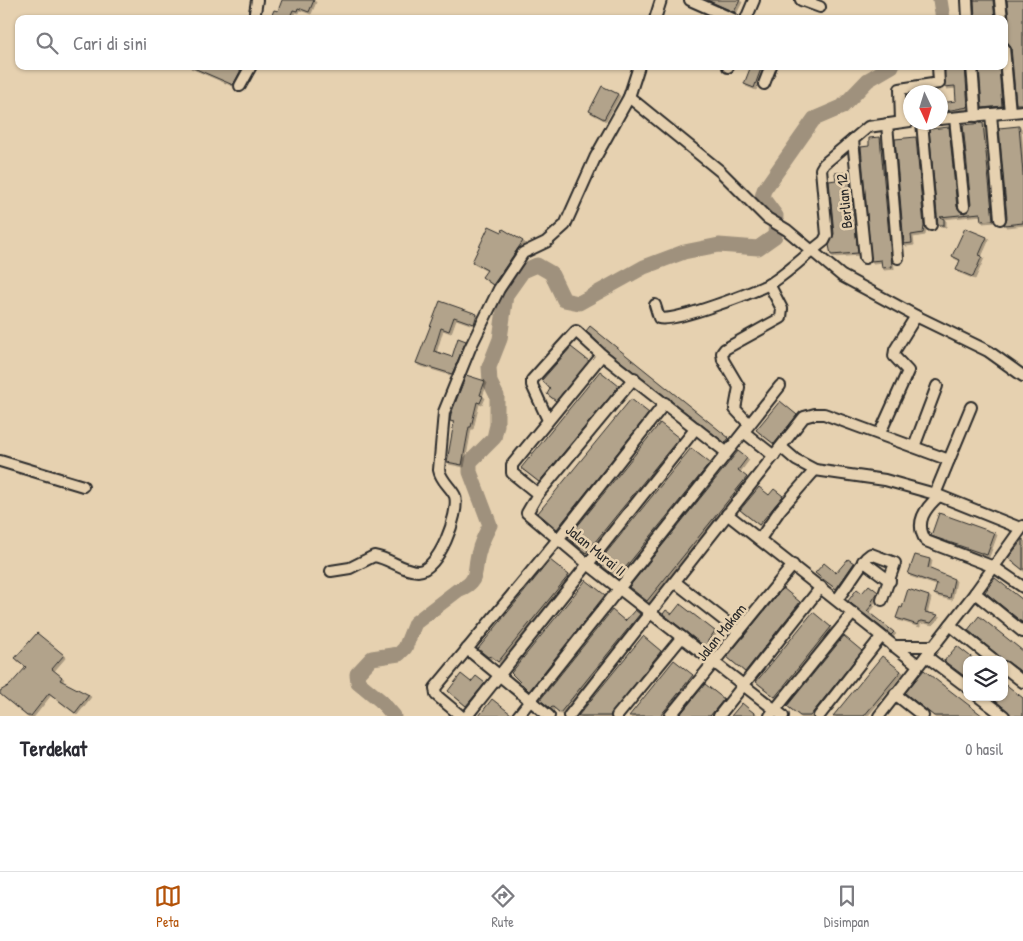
<!DOCTYPE html>
<html lang="id">
<style>
:root{--surface:#fff;--page:#f7f7f7;--text:#2b2b33;--muted:#7c7c81;--line:#e1e1e2;--accent:#b45309}
body{margin:0;font-family:"Patrick Hand",sans-serif;background:var(--page);color:var(--text)}
.controls{position:absolute;right:15px;bottom:15px;display:grid;overflow:hidden;border-radius:10px;box-shadow:0 1px 4px #0004}
.controls button{width:45px;height:45px;display:grid;place-items:center;padding:0;border:0;border-bottom:1px solid var(--line);background:var(--surface);color:var(--text);font:25px sans-serif}
.compass{position:absolute;left:903px;top:85px;width:45px;height:45px;border-radius:50%;background:var(--surface);box-shadow:0 1px 4px #0004;rotate:176deg}
.list{margin:0;padding:0;list-style:none}
h2{display:flex;justify-content:space-between;align-items:center;height:65px;margin:0;padding:0 20px;font-size:21px}
h2 small{font-size:16px;font-weight:400;color:var(--muted)}
.icon{flex:none;width:28px;height:28px;fill:none;stroke:currentColor;stroke-width:2;stroke-linecap:round;stroke-linejoin:round}
.map{position:relative;flex:none;width:1023px;height:716px;overflow:hidden}
.search{position:absolute;background:var(--surface);box-shadow:0 1px 4px #0004;left:15px;right:15px;top:15px;height:55px;display:flex;align-items:center;gap:12px;box-sizing:border-box;padding:0 18px;border-radius:10px;color:var(--muted);font-size:19px}
.sheet{height:155px;background:var(--surface)}
nav{display:flex;justify-content:space-around;align-items:center;box-sizing:border-box;height:70px;border-top:1px solid var(--line);background:var(--surface);font-size:14px;color:var(--muted)}
nav a{display:grid;justify-items:center;gap:2px}
nav .on{color:var(--accent)}
.map>svg:first-child{display:block}
.lines{fill:none;stroke-linecap:round;stroke-linejoin:round}
.river{stroke:#9f917d;stroke-width:15}
.building{fill:#b2a38b;stroke:#2b2b2b;filter:url(#shadow)}
.minor-casing{stroke:#2b2b2b;stroke-width:14}
.minor{stroke:#e6d1b0;stroke-width:10}
.labels{text-anchor:middle;dominant-baseline:central;stroke-width:5;stroke-linejoin:round;paint-order:stroke}
.street-label{font-size:15px;fill:#2b2b2b;stroke:#e6d1b0}
</style>
<div class="map">
<svg width="1023" height="716" viewBox="0 0 1023 716">
<defs>
<filter id="shadow"><feDropShadow dx="2" dy="2" stdDeviation="0" flood-color="#0004"/></filter>
</defs>
<rect width="100%" height="100%" fill="#e6d1b0"/>
<filter id="ink" filterUnits="userSpaceOnUse"><feTurbulence type="fractalNoise" baseFrequency=".02" numOctaves="2"/><feDisplacementMap in="SourceGraphic" scale="10" xChannelSelector="R" yChannelSelector="G"/><feConvolveMatrix kernelMatrix="1 2 1 2 8 2 1 2 1" color-interpolation-filters="sRGB"/></filter>
<g filter="url(#ink)">
<g class="lines">
<g class="river">
<polyline points="940,0 943,19"/>
<path d="M394,716l-13,-15 -23,-19 -1,-8 15,-16 27,-4 6,-6 10,-25 43,-33c23,-8 15,-22 21,-39 2,-9 7,-18 11,-26l-20,-53v-10l24,-24 3,-13v-29l-7,-14 -1,-15 11,-28 6,-44 17,-24 14,-6 14,8 13,27 15,3 65,-36 40,-15 35,-7 39,3 17,-12 1,-20 -14,-19 2,-7 50,-71 28,-12 26,-27 24,-14"/>
</g>
</g>
<g class="building">
<polygon points="282,0 314,0 309,12 298,8 297,11 293,10 289,19 270,19 274,10 278,11"/>
<polygon points="707,0 740,0 734,12"/>
<polygon points="974,0 993,0 995,19 975,19"/>
<polygon points="1007,0 1023,0 1023,104 1016,104 1011,47 1006,42 1004,25 1009,19"/>
<polygon points="189,66 243,66 233,85"/>
<polygon points="751,66 762,66 754,88 744,84"/>
<polygon points="945,66 965,66 968,107 940,112 940,103 956,101 955,86 944,87"/>
<polygon points="979,66 999,66 1002,106 982,108"/>
<polygon points="602,86 618,94 604,119 589,111"/>
<polygon points="983,123 993,220 981,221 980,213 940,217 944,219 944,225 938,225 929,129 949,127 957,207 961,212 965,213 971,205 963,125"/>
<polygon points="1019,126 1023,174 1023,223 1004,225 1007,218 999,128"/>
<polygon points="880,137 892,267 882,268 881,260 871,261 861,147 869,146 869,138"/>
<polygon points="916,137 924,226 923,233 911,235 912,243 904,244 895,139"/>
<polygon points="849,172 858,253 831,255 829,245 834,234 829,181 836,180 835,173"/>
<polygon points="489,226 502,232 503,229 523,241 493,285 482,277 487,270 472,262"/>
<polygon points="965,228 987,237 979,255 982,256 973,277 956,270 960,260 952,256"/>
<polygon points="440,301 477,314 474,324 454,317 449,331 441,328 434,351 452,357 458,338 466,341 452,374 416,363"/>
<polygon points="590,326 729,438 725,443 606,350 586,331"/>
<polygon points="571,347 589,361 556,401 547,394 550,389 542,380"/>
<polygon points="600,371 619,386 539,482 521,468"/>
<polygon points="466,375 485,381 480,395 483,396 480,403 477,402 471,427 469,427 462,465 447,462 454,422 450,421 451,414"/>
<polygon points="631,399 649,413 557,529 538,513"/>
<polygon points="780,401 797,415 774,444 756,430"/>
<polygon points="660,423 679,438 586,553 568,538"/>
<polygon points="691,448 710,463 617,578 598,563"/>
<polygon points="738,451 747,458 738,470 747,477 647,601 629,587"/>
<polygon points="759,487 769,495 774,489 783,496 759,525 740,510"/>
<polygon points="939,513 995,533 987,555 931,536"/>
<polygon points="1023,539 1023,570 1008,558"/>
<polygon points="915,555 930,559 928,568 954,579 950,598 934,594 937,584 908,574"/>
<polygon points="848,559 854,563 836,589 815,573 824,563 836,573"/>
<polygon points="550,560 569,575 498,662 491,656 488,657 478,649"/>
<polygon points="995,578 1023,600 1023,623 985,592"/>
<polygon points="586,580 605,595 529,691 511,673"/>
<polygon points="869,585 878,592 871,603 873,604 867,611 894,632 891,635 848,601 857,589 862,593"/>
<polygon points="783,588 800,602 745,672 727,657"/>
<polygon points="908,589 929,596 925,612 938,615 931,623 922,621 918,622 918,625 896,618 900,607 902,608"/>
<polygon points="680,604 715,631 707,642 712,645 708,649 663,614 666,610 672,614"/>
<polygon points="612,610 625,621 635,610 640,614 560,713 553,707 550,708 540,700"/>
<polygon points="813,612 831,627 775,697 756,682"/>
<polygon points="979,616 1023,651 1023,673 1008,662 1001,660 998,655 968,630"/>
<polygon points="37,633 64,655 52,669 62,677 60,680 89,695 75,713 49,693 31,716 27,716 0,694 0,691 10,685 26,667 15,658"/>
<polygon points="643,636 661,651 610,716 578,716"/>
<polygon points="844,636 862,651 810,716 800,716 787,706"/>
<polygon points="957,646 975,660 967,660 967,678 944,661"/>
<polygon points="882,656 901,671 864,716 833,716"/>
<polygon points="674,660 693,675 670,704 660,716 629,716"/>
<polygon points="924,670 935,679 983,716 934,716 905,693"/>
<polygon points="461,674 471,682 476,676 485,683 466,706 448,691"/>
<polygon points="1004,683 1023,698 1023,716 1011,716 1008,711 991,697 1004,697"/>
<polygon points="705,684 724,699 710,716 679,716"/>
<polygon points="492,699 511,714 511,716 479,716"/>
<polygon points="742,703 749,709 758,716 731,716"/>
</g>
<g class="lines">
<g class="minor-casing">
<g id="minor">
<polyline points="690,0 733,19"/>
<polyline points="801,0 820,7"/>
<polyline points="967,0 968,19"/>
<polyline points="1000,0 1002,19"/>
<polyline points="254,19 257,0"/>
<polyline points="655,19 661,0"/>
<polyline points="746,19 754,0"/>
<polyline points="1004,48 1010,112"/>
<polyline points="972,66 976,116"/>
<polyline points="728,67 728,66"/>
<polyline points="764,84 771,66"/>
<polyline points="240,86 251,66"/>
<polyline points="629,97 720,171 767,218 787,230 842,276 916,316 988,351 1023,376"/>
<polyline points="991,114 1000,219"/>
<polyline points="955,118 964,206"/>
<polyline points="940,119 1023,111"/>
<polyline points="901,121 900,89 939,83 938,66"/>
<polyline points="922,122 931,225"/>
<polyline points="887,124 898,258"/>
<polyline points="853,140 865,258"/>
<path d="M655,305l4,13c15,5 98,-27 114,-36 18,-12 34,-28 51,-41l3,-6 -6,-66 3,-5 44,-37 42,-6"/>
<polyline points="634,378 538,494 527,513 589,565 783,716"/>
<polyline points="548,420 532,385 532,380 576,331 602,355 726,452"/>
<polyline points="749,424 735,409 739,387 723,360 722,353 725,349 781,318 782,309 769,284"/>
<polyline points="745,433 774,456"/>
<polyline points="880,433 908,371 894,356 895,350 916,316"/>
<polyline points="781,447 796,460 815,470 885,480 935,494 1020,528"/>
<polyline points="914,447 937,386"/>
<polyline points="949,460 971,407"/>
<polyline points="0,461 83,486"/>
<polyline points="538,494 512,473 512,465 602,355"/>
<path d="M939,496c-14,12 -25,27 -13,45l68,26 29,20"/>
<polyline points="727,514 918,665"/>
<polyline points="760,539 780,510 815,470"/>
<polyline points="863,561 890,581"/>
<path d="M331,571l19,-3 24,-12c15,2 29,15 44,15 20,0 42,-57 37,-75 -4,-9 -14,-15 -16,-26l5,-58 26,-64 29,-59 24,-36 23,-11 19,-17 30,-67 34,-61 10,-31"/>
<polyline points="675,582 739,632"/>
<polyline points="975,593 1023,632"/>
<polyline points="837,600 866,558 871,554 895,563 882,600"/>
<polyline points="950,625 994,660"/>
<polyline points="893,646 932,646"/>
<polyline points="467,649 549,716"/>
<polyline points="926,656 967,687"/>
<polyline points="1004,667 1023,682"/>
<polyline points="895,694 923,716"/>
<polyline points="979,697 1004,716"/>
<polyline points="461,716 436,695 435,688 559,538 665,403"/>
<polyline points="467,716 696,428"/>
<polyline points="518,716 780,386"/>
<polyline points="569,716 804,417 815,414 824,414 949,460 935,494"/>
<polyline points="617,716 682,637"/>
<polyline points="670,716 793,565"/>
<polyline points="719,716 821,587"/>
<polyline points="770,716 853,613"/>
<polyline points="819,716 881,637"/>
<polyline points="879,716 975,593 1023,526"/>
</g>
</g>
<use href="#minor" class="minor"/>
</g>
</g>
<g class="labels">
<g class="street-label">
<text transform="translate(844 201) rotate(-96)">Berlian 12</text>
<text transform="translate(596 550) rotate(39)">Jalan Murai II</text>
<text transform="translate(721 632) rotate(-51)">Jalan Makam</text>
</g>
</g>
</svg>
<div class="controls">
<button><svg class="icon" aria-label="layers" viewBox="0 0 24 24"><path d="M12 4l9 5-9 5-9-5zM3 14l9 5 9-5"/></svg></button>
</div>
<svg class="compass" viewBox="-18 -18 36 36"><path d="M0-13l5 13h-10z" fill="#e53935"/><path d="M0 13l5-13h-10z" fill="#7c7c81"/></svg>
<div class="search"><svg class="icon" aria-label="search" viewBox="0 0 24 24"><circle cx="10" cy="10" r="6"/><path d="M15 15l6 6"/></svg>Cari di sini</div>
</div>
<section class="sheet">
<h2>Terdekat<small>0 hasil</small></h2>
<ul class="list">
</ul>
</section>
<nav>
<a class="on"><svg class="icon" aria-label="map" viewBox="0 0 24 24"><path d="M3 6l6-2 6 2 6-2v14l-6 2-6-2-6 2zM9 4v14M15 6v14"/></svg>Peta</a>
<a><svg class="icon" aria-label="directions" viewBox="0 0 24 24"><path d="M12 3l9 9-9 9-9-9zM9 14v-3h6M13 9l2 2-2 2"/></svg>Rute</a>
<a><svg class="icon" aria-label="saved" viewBox="0 0 24 24"><path d="M7 4h10v16l-5-4-5 4z"/></svg>Disimpan</a>
</nav>
